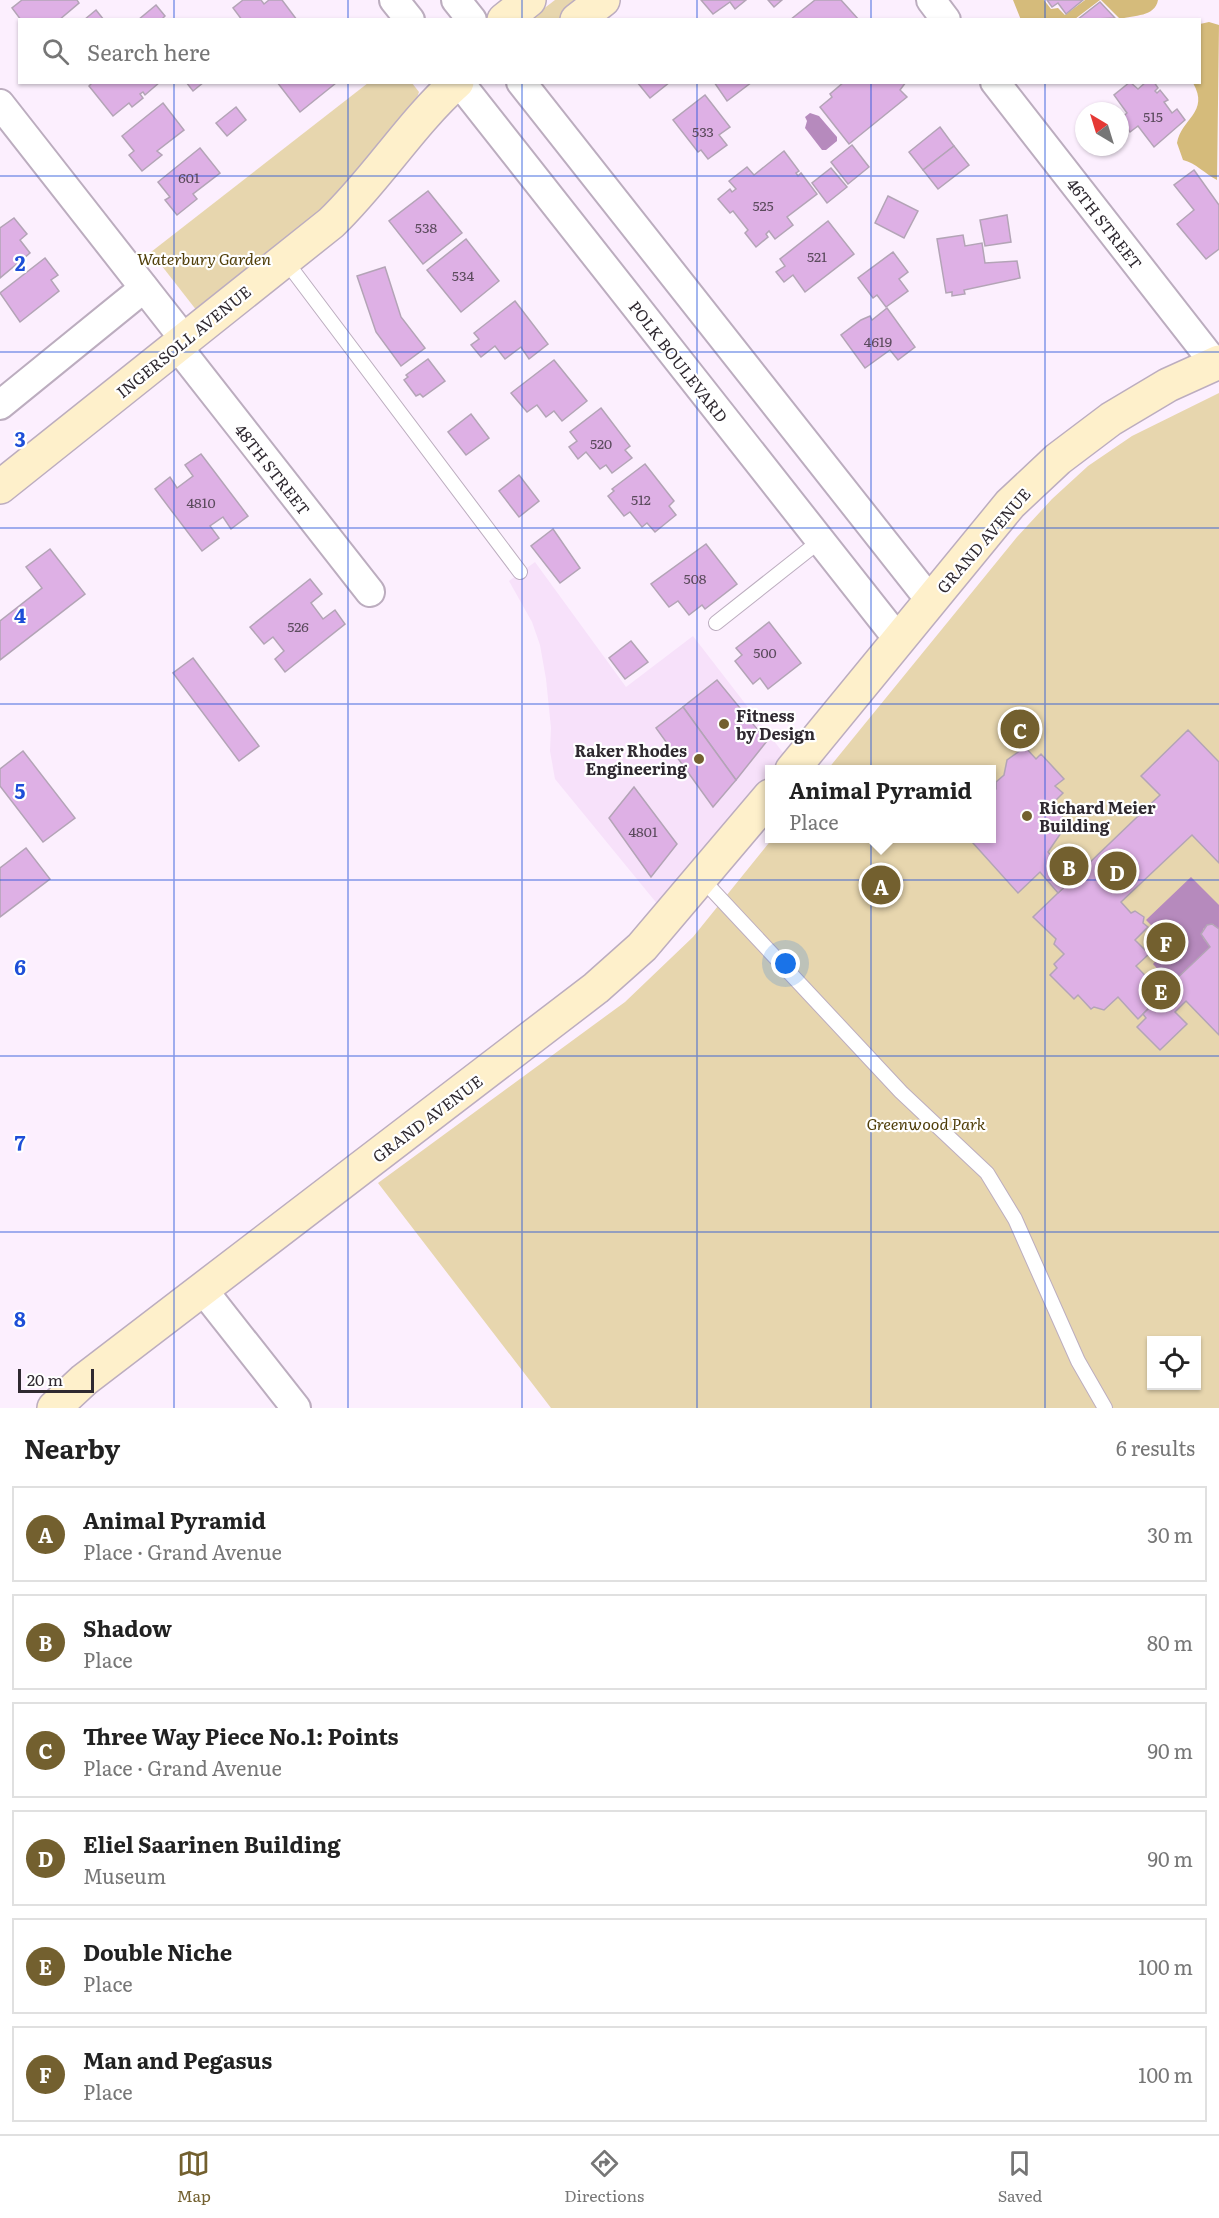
<!DOCTYPE html>
<meta charset="utf-8">
<style>
:root{--surface:#fff;--page:#f6f6f6;--text:#222;--muted:#767676;--line:#e0e0e0;--accent:#73602f}
body{margin:0;font-family:Literata,serif;background:var(--page);color:var(--text)}
.controls{position:absolute;right:18px;bottom:18px;display:grid;overflow:hidden;border-radius:0px;box-shadow:0 2px 4px #0004}
.controls button{width:54px;height:54px;display:grid;place-items:center;padding:0;border:0;border-bottom:2px solid var(--line);background:var(--surface);color:var(--text);font:30px sans-serif}
.compass{position:absolute;left:1075px;top:102px;width:54px;height:54px;border-radius:50%;background:var(--surface);box-shadow:0 2px 4px #0004;rotate:322deg}
.scale{position:absolute;left:18px;bottom:15px;width:76px;box-sizing:border-box;padding-left:6px;border:3px solid #2f2930;border-top:0;font-size:16px;line-height:21px;white-space:nowrap;color:#2f2930;-webkit-text-stroke:4px #fff;paint-order:stroke}
.you{position:absolute;left:786px;top:964px;width:21px;height:21px;margin:-15px;border:4px solid #fff;border-radius:50%;background:#1a73e8;box-shadow:0 0 0 9px #1a73e833}
.badge{display:grid;place-items:center;width:39px;height:39px;border-radius:50%;background:var(--accent);color:#fff;font-size:20px;font-weight:700}
.pin{position:absolute;translate:-50% -50%;border:3px solid #fff;box-shadow:0 2px 6px #0006}
.popup{position:absolute;left:765px;top:765px;width:231px;height:78px;box-sizing:border-box;display:grid;place-content:center;border-radius:0px;background:var(--surface);filter:drop-shadow(0 2px 4px #0005);font-size:20px;white-space:nowrap;color:var(--muted)}
.popup b{font-size:22px;color:var(--text)}
.popup::after{content:'';position:absolute;left:50%;top:100%;margin-left:-12px;border:12px solid transparent;border-top-color:var(--surface)}
.list{margin:0;padding:0;list-style:none}
h2{display:flex;justify-content:space-between;align-items:center;height:78px;margin:0;padding:0 24px;font-size:26px}
h2 small{font-size:20px;font-weight:400;color:var(--muted)}
.list li{display:grid;grid-template-columns:39px 1fr auto;gap:18px;align-items:center;box-sizing:border-box;height:96px;margin:0 12px 12px;padding:0 12px;border:2px solid var(--line);border-radius:0px}
.list b{display:block;font-size:22px;white-space:nowrap}
.list p{margin:0;font-size:20px;white-space:nowrap;color:var(--muted)}
.list em{font-size:20px;font-style:normal;color:var(--muted)}
.icon{flex:none;width:33px;height:33px;fill:none;stroke:currentColor;stroke-width:2;stroke-linecap:round;stroke-linejoin:round}
.map{position:relative;flex:none;width:1219px;height:1408px;overflow:hidden}
.search{position:absolute;background:var(--surface);box-shadow:0 2px 4px #0004;left:18px;right:18px;top:18px;height:66px;display:flex;align-items:center;gap:15px;box-sizing:border-box;padding:0 21px;border-radius:0px;color:var(--muted);font-size:22px}
.sheet{height:726px;background:var(--surface)}
nav{display:flex;justify-content:space-around;align-items:center;box-sizing:border-box;height:84px;border-top:2px solid var(--line);background:var(--surface);font-size:16px;color:var(--muted)}
nav a{display:grid;justify-items:center;gap:3px}
nav .on{color:var(--accent)}
.map>svg:first-child{display:block}
.built{fill:#f7e1fa}
.green{fill:#e7d6ae;fill-rule:evenodd}
.forest{fill:#d5bb7b}
.water{fill:#b68abd}
.building{fill:#deb0e5;stroke:#b3a4b6;stroke-width:1.5}
.lines{fill:none;stroke-linecap:round;stroke-linejoin:round}
.lane-casing{stroke:#bcadbf;stroke-width:16}
.street-casing{stroke:#bcadbf;stroke-width:32}
.secondary-casing{stroke:#bcadbf;stroke-width:36}
.lane{stroke:#fff;stroke-width:14}
.street{stroke:#fff;stroke-width:28}
.secondary{stroke:#fef0cb;stroke-width:33}
.grid{fill:none;stroke:#1d4ed8;stroke-width:1.5;stroke-opacity:0.55}
.poi-dot{fill:#73602f;stroke:#fff;stroke-width:2}
.labels{text-anchor:middle;dominant-baseline:central;stroke-width:4.5;stroke-linejoin:round;paint-order:stroke}
.number-label{font-size:14px;fill:#5b4b5d}
.street-label{font-size:16px;fill:#2f2930;stroke:#fff}
.park-label{font-size:16px;font-style:italic;fill:#503e09;stroke:#fff}
.poi-label{font-size:16px;font-weight:bold;fill:#2f2930;stroke:#fff;text-anchor:start}
.grid-label{font-size:20px;text-anchor:middle;font-weight:bold;fill:#1d4ed8;stroke:#fff;stroke-width:4.5;stroke-linejoin:round;paint-order:stroke}
</style>
<div class="map">
<svg width="1219" height="1408" viewBox="0 0 1219 1408">
<rect width="100%" height="100%" fill="#fceffe"/>
<polygon class="built" points="535,562 626,687 693,636 794,767 792,769 770,770 770,796 668,917 555,779 550,751 551,728 546,679 540,645 532,622 509,581"/>
<g class="green">
<polygon points="555,0 585,0 560,19 529,20"/>
<polygon points="368,83 412,83 419,92 416,100 338,199 197,311 151,252"/>
<path d="M1219,393v1015h-668l-173,-225 247,-181 68,-65 79,-98 220,-1v-68l-164,-1 189,-232 35,-38 36,-33 44,-30zM1152,1340h44v46h-44z"/>
</g>
<g class="forest">
<polygon points="1013,0 1044,0 1051,9 1058,8 1065,15 1085,0 1100,0 1075,19 1021,20"/>
<path d="M1101,0h57c-3,17 -24,15 -38,19z"/>
<path d="M1209,22l10,3 -2,155c-12,-6 -21,-17 -34,-20l-6,-17c4,-24 33,-31 16,-60l7,-1v-58z"/>
</g>
<g class="water">
<polygon points="810,113 819,116 837,137 837,141 826,150 822,150 805,128 807,121 805,117"/>
<polygon points="1191,877 1219,905 1219,929 1213,924 1203,929 1203,938 1210,947 1171,984 1153,964 1160,956 1147,942 1158,932 1146,920"/>
</g>
<g class="building">
<polygon points="22,0 77,0 79,3 59,20 21,20 12,8"/>
<polygon points="243,0 261,0 264,4 269,0 282,0 297,20 242,20 233,8"/>
<polygon points="701,0 746,0 735,9 730,2 713,14"/>
<polygon points="768,0 782,0 774,7"/>
<polygon points="815,0 841,0 859,20 790,20"/>
<polygon points="1047,0 1083,0 1066,14 1058,3 1052,7"/>
<polygon points="1100,2 1115,18 1077,20"/>
<polygon points="156,5 165,16 161,20 138,20"/>
<polygon points="96,10 104,20 84,20"/>
<polygon points="93,82 160,82 145,95 143,92 140,94 143,98 132,107 129,103 113,116 89,86"/>
<polygon points="186,82 204,82 193,91"/>
<polygon points="277,82 335,82 336,83 300,112"/>
<polygon points="637,82 670,82 650,98"/>
<polygon points="714,82 752,82 727,101"/>
<polygon points="844,82 906,82 900,90 907,97 849,144 820,107 832,97 830,94"/>
<polygon points="1130,82 1138,89 1146,82 1154,82 1158,88 1155,91 1157,93 1160,90 1168,100 1164,102 1172,113 1177,109 1185,120 1154,147 1138,126 1130,132 1120,119 1127,113 1114,95"/>
<polygon points="705,95 730,127 719,135 727,145 708,159 701,150 698,152 673,120"/>
<polygon points="163,103 184,130 157,151 162,155 142,171 129,155 134,151 122,136"/>
<polygon points="236,107 246,120 227,136 216,123"/>
<polygon points="940,127 954,146 923,170 909,152"/>
<polygon points="852,145 869,167 848,184 831,162"/>
<polygon points="954,146 969,165 938,189 923,170"/>
<polygon points="200,148 220,173 193,194 197,199 177,215 165,200 170,197 158,182"/>
<polygon points="784,151 799,171 796,173 798,176 801,173 817,194 787,217 793,225 775,239 769,231 766,234 768,237 756,247 745,233 748,230 733,211 730,213 718,199 730,189 732,192 736,189 729,181 747,167 754,175"/>
<polygon points="831,168 847,187 827,203 812,183"/>
<polygon points="1194,170 1219,205 1219,249 1206,259 1177,224 1194,210 1174,185"/>
<polygon points="428,191 462,233 423,264 389,221"/>
<polygon points="888,196 918,211 904,238 875,223"/>
<polygon points="1007,215 1011,242 985,246 980,220"/>
<polygon points="14,218 27,234 20,240 30,253 0,278 0,228"/>
<polygon points="828,221 854,254 805,292 793,275 784,282 776,272 785,266 780,259"/>
<polygon points="963,235 965,246 982,243 985,263 1017,261 1020,278 964,290 965,294 952,296 952,292 946,293 937,239"/>
<polygon points="466,239 499,281 461,312 427,270"/>
<polygon points="893,252 908,272 899,279 908,291 886,307 877,295 873,298 858,278"/>
<polygon points="45,258 58,275 51,280 59,291 20,322 0,293"/>
<polygon points="385,267 401,317 425,348 401,366 376,332 357,276"/>
<polygon points="515,301 548,344 529,359 521,347 505,359 495,346 481,357 471,345 479,339 474,333"/>
<polygon points="887,308 915,347 898,360 890,350 865,368 841,335 861,320 870,316 872,320"/>
<polygon points="428,359 445,381 423,397 420,394 416,396 404,380 408,377 406,375"/>
<polygon points="554,360 587,401 562,421 554,411 546,417 537,405 527,412 511,393"/>
<polygon points="601,408 630,446 625,450 632,458 612,473 606,465 600,469 586,452 578,459 569,447 577,441 570,432"/>
<polygon points="471,414 489,438 466,455 448,432"/>
<polygon points="201,454 248,516 231,529 223,517 210,526 219,538 202,551 155,489 170,477 177,488 193,476 185,465"/>
<polygon points="645,464 674,501 669,506 676,515 655,532 647,523 642,527 630,512 624,516 608,496 614,491 612,489"/>
<polygon points="519,475 539,501 519,517 499,491"/>
<polygon points="553,529 580,568 560,583 531,546"/>
<polygon points="706,544 737,584 705,609 702,605 689,615 678,601 669,607 651,584"/>
<polygon points="50,549 85,594 0,660 0,621 42,588 26,567"/>
<polygon points="310,579 322,594 311,603 323,619 335,610 345,624 285,672 275,659 284,651 273,637 264,644 250,627"/>
<polygon points="769,622 801,663 768,689 760,678 753,684 735,661 742,655 736,648"/>
<polygon points="631,641 648,662 625,679 609,658"/>
<polygon points="193,658 259,746 239,761 173,673"/>
<polygon points="717,680 767,741 736,780 683,707"/>
<polygon points="683,707 736,780 713,807 656,728"/>
<polygon points="1188,730 1219,762 1219,863 1192,835 1121,902 1131,913 1135,911 1144,917 1143,923 1148,927 1135,940 1149,954 1136,966 1163,994 1138,1019 1118,997 1104,1010 1094,1007 1091,1009 1078,995 1074,999 1050,975 1057,968 1054,964 1064,954 1054,944 1056,939 1033,917 1160,795 1141,776"/>
<polygon points="1025,747 1036,759 1041,754 1064,779 1055,786 1063,793 1055,801 1062,812 1063,830 1048,852 1072,880 1058,893 1040,872 1018,893 973,843 978,838 992,838 992,793 996,789 996,782 1004,775 1007,760"/>
<polygon points="23,751 75,818 43,842 0,786 0,769"/>
<polygon points="634,787 677,844 651,877 609,818"/>
<polygon points="26,848 50,879 0,917 0,868"/>
<polygon points="1212,924 1219,929 1219,1035 1186,1001 1175,1012 1187,1024 1160,1050 1137,1027 1146,1018 1143,1014 1153,1004 1156,1008 1176,989 1171,984 1210,947 1201,934 1207,925"/>
</g>
<g class="lines">
<g class="lane-casing">
<g id="lane">
<polyline points="285,260 520,572"/>
<polyline points="716,623 821,540"/>
<polyline points="702,879 901,1092 987,1173 1015,1219 1078,1361 1105,1408"/>
</g>
</g>
<g class="street-casing">
<g id="street">
<polyline points="394,0 410,20"/>
<polyline points="456,0 472,20"/>
<polyline points="931,0 946,20"/>
<polyline points="459,82 898,639"/>
<polyline points="521,82 930,600"/>
<polyline points="995,82 1215,364"/>
<polyline points="0,104 185,340"/>
<polyline points="177,346 370,592"/>
<polyline points="0,405 144,288"/>
<polyline points="203,1290 296,1408"/>
</g>
</g>
<g class="secondary-casing">
<g id="secondary">
<polyline points="504,20 529,0"/>
<polyline points="577,20 603,0"/>
<path d="M0,487l331,-264c46,-44 79,-99 126,-141"/>
<polyline points="792,770 1010,504 1058,459 1111,419 1168,385 1219,362"/>
<polyline points="54,1408 84,1380 596,988 642,947 770,796"/>
</g>
</g>
<use href="#lane" class="lane"/>
<use href="#street" class="street"/>
<use href="#secondary" class="secondary"/>
</g>
<path class="grid" d="M174,0v20M348,0v20M522,0v20M697,0v20M871,0v20M1045,0v20M174,82v1326M348,82v1326M522,82v1326M697,82v1326M871,82v1326M1045,82v1326M0,176h1219M0,352h1219M0,528h1219M0,704h1219M0,880h1219M0,1056h1219M0,1232h1219"/>
<g class="poi-dot">
<circle cx="724" cy="724" r="6"/>
<circle cx="699" cy="759" r="6"/>
<circle cx="1027" cy="816" r="6"/>
</g>
<g class="labels">
<g class="number-label">
<text x="1153" y="116">515</text>
<text x="703" y="131">533</text>
<text x="189" y="177">601</text>
<text x="763" y="205">525</text>
<text x="426" y="227">538</text>
<text x="817" y="256">521</text>
<text x="463" y="275">534</text>
<text x="878" y="341">4619</text>
<text x="601" y="443">520</text>
<text x="641" y="499">512</text>
<text x="201" y="502">4810</text>
<text x="695" y="578">508</text>
<text x="298" y="626">526</text>
<text x="765" y="652">500</text>
<text x="643" y="831">4801</text>
</g>
<g class="street-label">
<text transform="translate(1105 223) rotate(52)">46TH STREET</text>
<text transform="translate(183 341) rotate(-39)">INGERSOLL AVENUE</text>
<text transform="translate(679 361) rotate(52)">POLK BOULEVARD</text>
<text transform="translate(273 469) rotate(52)">48TH STREET</text>
<text transform="translate(983 540) rotate(-49)">GRAND AVENUE</text>
<text transform="translate(427 1118) rotate(-37)">GRAND AVENUE</text>
</g>
<g class="park-label">
<text x="204" y="258">Waterbury Garden</text>
<text x="926" y="1123">Greenwood Park</text>
</g>
<g class="poi-label">
<text x="736" y="715">Fitness<tspan x="736" dy="18">by Design</tspan></text>
<text x="687" y="750" text-anchor="end">Raker Rhodes<tspan x="687" dy="18">Engineering</tspan></text>
<text x="1039" y="807">Richard Meier<tspan x="1039" dy="18">Building</tspan></text>
</g>
</g>
<g class="grid-label">
<text x="20" y="271">2</text>
<text x="20" y="447">3</text>
<text x="20" y="623">4</text>
<text x="20" y="799">5</text>
<text x="20" y="975">6</text>
<text x="20" y="1151">7</text>
<text x="20" y="1327">8</text>
</g>
</svg>
<div class="controls">
<button><svg class="icon" aria-label="locate" viewBox="0 0 24 24"><circle cx="12" cy="12" r="6"/><path d="M12 2v4M12 18v4M2 12h4M18 12h4"/></svg></button>
</div>
<svg class="compass" viewBox="-18 -18 36 36"><path d="M0-13l5 13h-10z" fill="#e53935"/><path d="M0 13l5-13h-10z" fill="#767676"/></svg>
<div class="scale">20 m</div>
<div class="you"></div>
<div class="pin badge" style="left:881px;top:885px">A</div>
<div class="popup"><b>Animal Pyramid</b>Place</div>
<div class="pin badge" style="left:1069px;top:866px">B</div>
<div class="pin badge" style="left:1020px;top:729px">C</div>
<div class="pin badge" style="left:1117px;top:871px">D</div>
<div class="pin badge" style="left:1161px;top:990px">E</div>
<div class="pin badge" style="left:1166px;top:942px">F</div>
<div class="search"><svg class="icon" aria-label="search" viewBox="0 0 24 24"><circle cx="10" cy="10" r="6"/><path d="M15 15l6 6"/></svg>Search here</div>
</div>
<section class="sheet">
<h2>Nearby<small>6 results</small></h2>
<ul class="list">
<li><span class="badge">A</span><div><b>Animal Pyramid</b><p>Place · Grand Avenue</p></div><em>30 m</em></li>
<li><span class="badge">B</span><div><b>Shadow</b><p>Place</p></div><em>80 m</em></li>
<li><span class="badge">C</span><div><b>Three Way Piece No.1: Points</b><p>Place · Grand Avenue</p></div><em>90 m</em></li>
<li><span class="badge">D</span><div><b>Eliel Saarinen Building</b><p>Museum</p></div><em>90 m</em></li>
<li><span class="badge">E</span><div><b>Double Niche</b><p>Place</p></div><em>100 m</em></li>
<li><span class="badge">F</span><div><b>Man and Pegasus</b><p>Place</p></div><em>100 m</em></li>
</ul>
</section>
<nav>
<a class="on"><svg class="icon" aria-label="map" viewBox="0 0 24 24"><path d="M3 6l6-2 6 2 6-2v14l-6 2-6-2-6 2zM9 4v14M15 6v14"/></svg>Map</a>
<a><svg class="icon" aria-label="directions" viewBox="0 0 24 24"><path d="M12 3l9 9-9 9-9-9zM9 14v-3h6M13 9l2 2-2 2"/></svg>Directions</a>
<a><svg class="icon" aria-label="saved" viewBox="0 0 24 24"><path d="M7 4h10v16l-5-4-5 4z"/></svg>Saved</a>
</nav>
